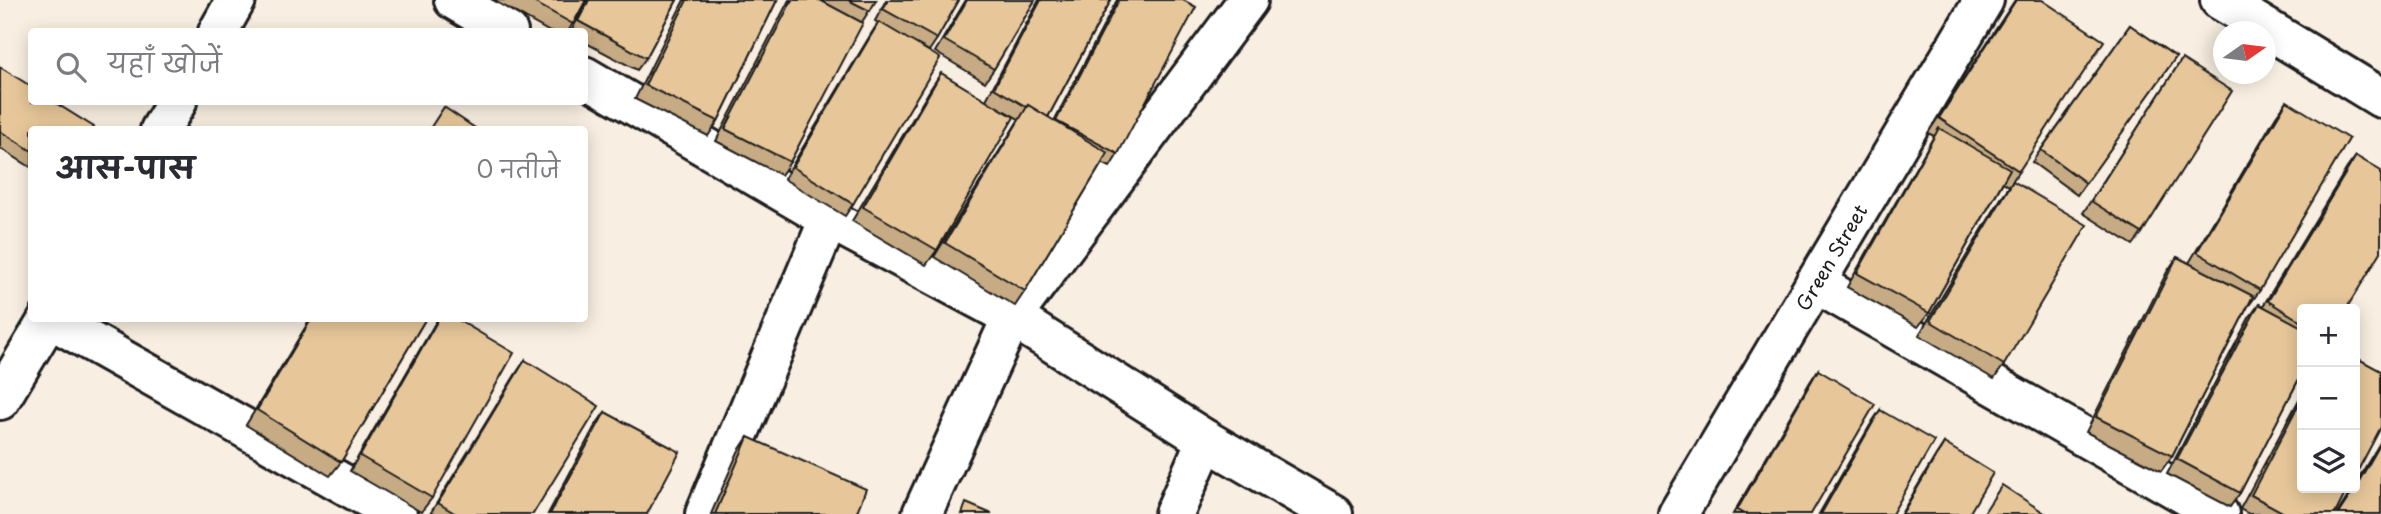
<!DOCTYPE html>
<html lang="hi">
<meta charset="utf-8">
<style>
:root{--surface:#fff;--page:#f7f7f7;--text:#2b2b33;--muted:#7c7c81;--line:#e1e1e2}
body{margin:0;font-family:"Playpen Sans","Playpen Sans Deva",sans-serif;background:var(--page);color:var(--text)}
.controls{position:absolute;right:21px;bottom:21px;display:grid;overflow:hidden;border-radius:7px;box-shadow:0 4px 18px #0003}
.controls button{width:63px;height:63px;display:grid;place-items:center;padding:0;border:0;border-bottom:2px solid var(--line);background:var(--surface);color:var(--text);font:35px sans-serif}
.compass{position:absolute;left:2213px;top:21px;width:63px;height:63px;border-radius:50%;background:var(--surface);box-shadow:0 4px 18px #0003;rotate:76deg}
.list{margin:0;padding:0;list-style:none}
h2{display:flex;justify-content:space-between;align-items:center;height:91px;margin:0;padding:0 28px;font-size:30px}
h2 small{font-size:23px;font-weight:400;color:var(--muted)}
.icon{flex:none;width:38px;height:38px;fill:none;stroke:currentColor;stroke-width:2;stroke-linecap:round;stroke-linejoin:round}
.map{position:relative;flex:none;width:2381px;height:514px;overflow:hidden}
.search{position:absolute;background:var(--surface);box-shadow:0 4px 18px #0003;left:28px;top:28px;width:560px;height:77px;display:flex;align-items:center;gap:18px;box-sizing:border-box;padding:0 24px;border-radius:7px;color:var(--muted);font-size:26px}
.panel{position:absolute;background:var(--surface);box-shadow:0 4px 18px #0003;left:28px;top:126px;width:560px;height:196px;border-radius:7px}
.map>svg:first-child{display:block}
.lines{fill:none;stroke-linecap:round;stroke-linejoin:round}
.minor-casing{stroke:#1c1c1c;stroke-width:44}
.minor{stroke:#fff;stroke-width:38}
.wall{fill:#c7ab84;stroke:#1c1c1c;stroke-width:2}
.building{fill:#e7c79a;stroke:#1c1c1c;stroke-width:2}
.labels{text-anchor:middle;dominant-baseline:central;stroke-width:5;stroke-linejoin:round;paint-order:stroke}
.street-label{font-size:19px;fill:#1c1c1c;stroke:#fff}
</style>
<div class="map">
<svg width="2381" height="514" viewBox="0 0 2381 514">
<rect width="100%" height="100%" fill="#f8eee1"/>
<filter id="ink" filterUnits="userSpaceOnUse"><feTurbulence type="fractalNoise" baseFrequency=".0143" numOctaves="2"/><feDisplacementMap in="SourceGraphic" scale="14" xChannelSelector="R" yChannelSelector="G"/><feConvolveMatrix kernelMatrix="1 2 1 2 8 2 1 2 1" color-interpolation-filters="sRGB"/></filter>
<g filter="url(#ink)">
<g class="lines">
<g class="minor-casing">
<g id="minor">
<polyline points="454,0 508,32"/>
<polyline points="2220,0 2381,98"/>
<polyline points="218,32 236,0"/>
<polyline points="584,76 829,219 1012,317 1206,440 1333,514"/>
<polyline points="160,130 177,102"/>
<polyline points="1815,283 2219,514"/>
<polyline points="49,318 397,514"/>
<polyline points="0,400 49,318"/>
<polyline points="705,514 829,219"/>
<polyline points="922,514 1012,317 1248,0"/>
<polyline points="1174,514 1206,440"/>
<path id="s1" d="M1678,514l306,-514"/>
</g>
</g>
<use href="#minor" class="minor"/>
</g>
<g class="wall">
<polygon points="493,0 586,0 568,32 550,32"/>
<polygon points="587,0 677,0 646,58 637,70 584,42 584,32 571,32"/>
<polygon points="684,0 777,0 718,121 708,136 635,99"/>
<polygon points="789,0 876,0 862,22 790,162 781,175 716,141"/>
<polygon points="886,0 959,0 937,39 929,51 914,43 853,204 845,216 784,179 871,34 878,23 875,21"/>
<polygon points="966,0 1035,0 994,69 985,82 935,52"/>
<polygon points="1039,0 1111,0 1048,117 1054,121 1117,0 1183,0 1118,154 1110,167 1102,163 1025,291 1015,306 934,257 1019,119 997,107 937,250 926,265 852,221 931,88 941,73 986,100"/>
<polygon points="2015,0 2019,171 2009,186 2003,182 1929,313 1918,327 1847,287 1934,136 1928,133"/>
<polygon points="2130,25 2176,57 2077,195 2032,162"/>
<polygon points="2182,59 2142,233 2133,245 2083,213"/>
<polygon points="0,67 32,130 32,168 0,148"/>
<polygon points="2287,101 2260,290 2250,304 2249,304 2172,456 2161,471 2086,432 2167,272 2177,257 2189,263 2276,116"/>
<polygon points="2356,156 2302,309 2302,373 2240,493 2230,507 2167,474 2249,318 2259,304 2263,306 2347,168"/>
<polygon points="2013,181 2004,365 1994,379 1919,335 2003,195"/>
<polygon points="311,318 426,318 341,462 330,476 246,425"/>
<polygon points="438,318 455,318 432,498 421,512 350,471"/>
<polygon points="525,360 533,514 430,514 515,375"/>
<polygon points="1818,370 1811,514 1733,514 1810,382"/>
<polygon points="2302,394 2302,488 2335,514 2249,514 2240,509"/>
<polygon points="1880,410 1892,514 1819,514 1872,422"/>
<polygon points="605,412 647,514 548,514 595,426"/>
<polygon points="748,437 856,514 711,514 738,452"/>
<polygon points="2381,441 2381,514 2337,514 2353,488 2355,488 2355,484"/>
<polygon points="1944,443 1969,514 1901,514 1936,455"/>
</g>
<g class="building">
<polygon points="530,0 586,0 573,24"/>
<polygon points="589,0 677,0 646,58 578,21"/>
<polygon points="687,0 777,0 718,121 645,85"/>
<polygon points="792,0 820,0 863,23 790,162 725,129"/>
<polygon points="848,0 876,0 870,11"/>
<polygon points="888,0 959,0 937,39 883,9"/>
<polygon points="967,0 1035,0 994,69 944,40"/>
<polygon points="1041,0 1111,0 1048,117 1028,105 1027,107 994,88"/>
<polygon points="1119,0 1183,0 1196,7 1118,154 1056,121"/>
<polygon points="2016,0 2042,0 2104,41 2019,171 1939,118"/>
<polygon points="879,22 940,58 853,204 793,167"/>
<polygon points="2130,25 2176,57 2086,183 2041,150"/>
<polygon points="2182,59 2232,91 2142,233 2091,201"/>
<polygon points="0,67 32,87 32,102 54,102 94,127 92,130 32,130 32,151 0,131"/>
<polygon points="941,73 1014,117 937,250 863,207"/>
<polygon points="2287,101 2349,139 2260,290 2197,252"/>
<polygon points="1028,105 1108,153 1025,291 945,243"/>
<polygon points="444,107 478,130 429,130"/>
<polygon points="1939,128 2010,169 1929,313 1857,273"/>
<polygon points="2356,156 2381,171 2381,252 2346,309 2302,309 2302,322 2268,301"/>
<polygon points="2013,181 2087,225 2004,365 1930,321"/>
<polygon points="2177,257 2253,296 2172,456 2096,417"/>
<polygon points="2259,304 2302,327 2302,373 2240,493 2177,459"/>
<polygon points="312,318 426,318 341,462 257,410"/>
<polygon points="439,318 455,318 514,353 432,498 360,456"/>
<polygon points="2355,357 2381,371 2381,427 2355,476"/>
<polygon points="525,360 599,406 533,514 456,514 438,503"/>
<polygon points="1818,370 1875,404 1811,514 1744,514 1737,510"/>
<polygon points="2302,398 2302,488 2348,488 2335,514 2286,514 2251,495"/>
<polygon points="1880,410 1934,441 1892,514 1821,514"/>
<polygon points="605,412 680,452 647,514 550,514"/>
<polygon points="748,437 866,489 856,514 715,514"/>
<polygon points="1944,443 1993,473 1969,514 1902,514"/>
<polygon points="2381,443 2381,514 2338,514 2355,488"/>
<polygon points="2002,485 2046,514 1983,514"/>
<polygon points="966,503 992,514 962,514"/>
</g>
</g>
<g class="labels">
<g class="street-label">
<text stroke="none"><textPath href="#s1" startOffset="299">Green Street</textPath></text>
</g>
</g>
</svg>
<div class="controls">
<button>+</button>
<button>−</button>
<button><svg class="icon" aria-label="layers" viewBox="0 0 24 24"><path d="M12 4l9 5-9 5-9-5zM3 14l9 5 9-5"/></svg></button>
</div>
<svg class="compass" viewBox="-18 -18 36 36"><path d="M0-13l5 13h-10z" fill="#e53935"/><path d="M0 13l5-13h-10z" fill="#7c7c81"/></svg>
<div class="search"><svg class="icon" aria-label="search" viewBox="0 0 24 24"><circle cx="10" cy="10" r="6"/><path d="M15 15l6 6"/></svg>यहाँ खोजें</div>
<section class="panel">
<h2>आस-पास<small>0 नतीजे</small></h2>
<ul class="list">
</ul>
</section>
</div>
